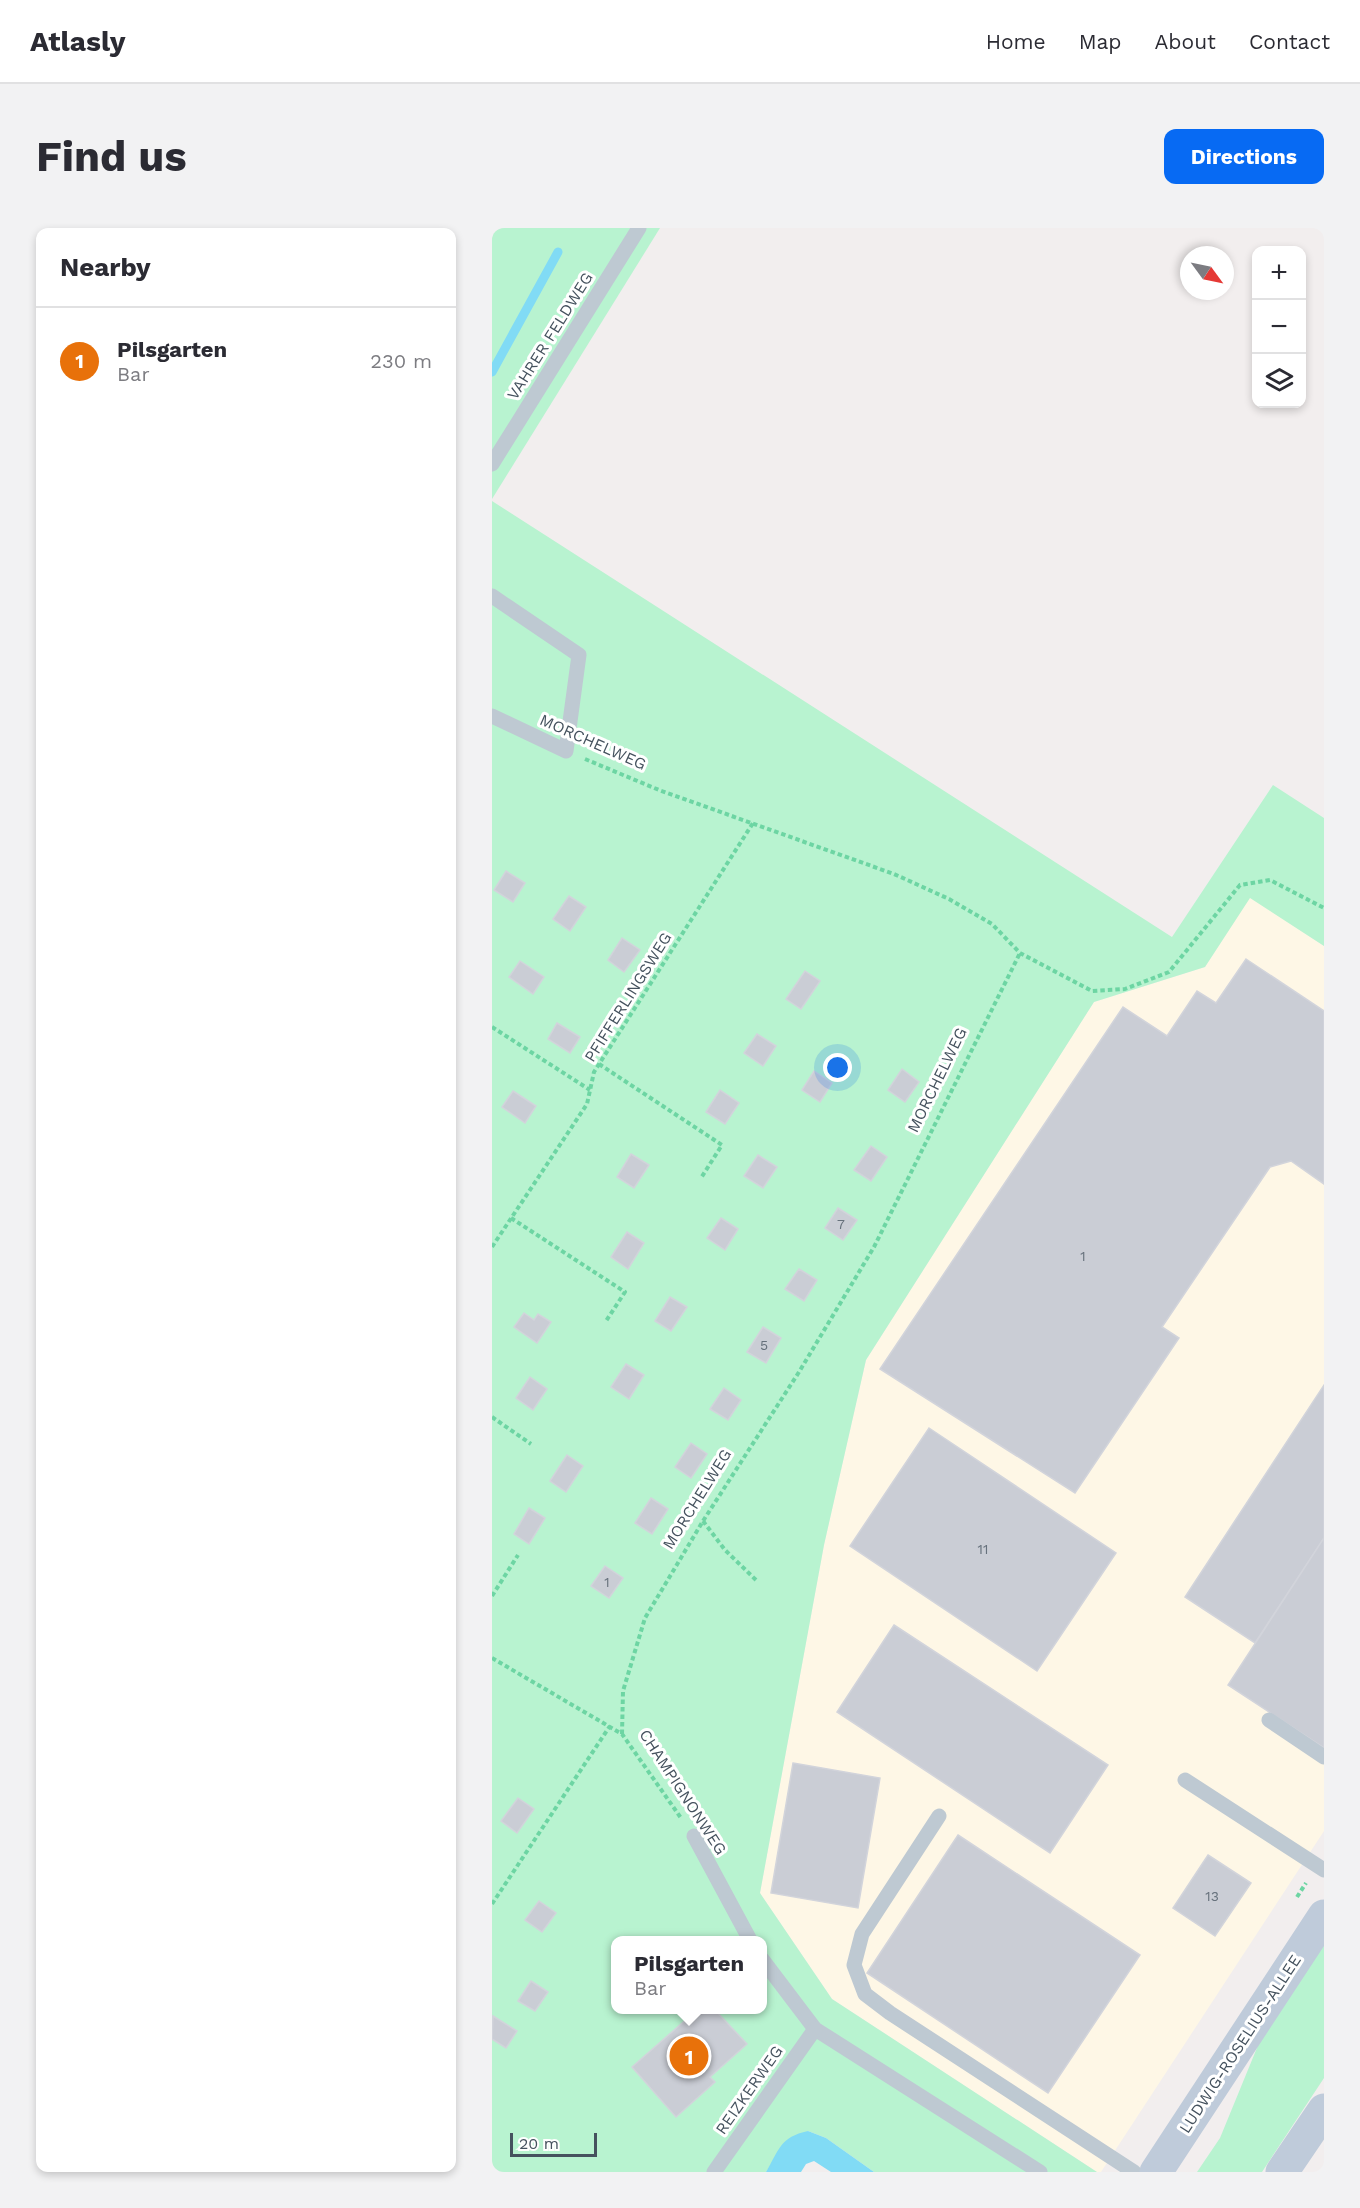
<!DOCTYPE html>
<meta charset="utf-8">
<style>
:root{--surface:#fff;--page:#f2f2f3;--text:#2b2b33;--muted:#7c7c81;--line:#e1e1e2;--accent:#076af3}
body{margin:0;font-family:"Work Sans",sans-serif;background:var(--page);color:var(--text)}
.controls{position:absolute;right:18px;top:18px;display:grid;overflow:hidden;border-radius:12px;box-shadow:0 3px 9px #0003}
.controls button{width:54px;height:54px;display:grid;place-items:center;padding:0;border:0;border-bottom:2px solid var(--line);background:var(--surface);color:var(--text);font:30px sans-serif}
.compass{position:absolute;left:688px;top:18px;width:54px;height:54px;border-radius:50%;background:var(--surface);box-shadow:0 3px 9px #0003;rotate:123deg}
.scale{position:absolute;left:18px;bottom:15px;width:87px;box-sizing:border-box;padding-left:6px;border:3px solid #45525e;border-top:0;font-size:16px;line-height:21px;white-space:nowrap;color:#45525e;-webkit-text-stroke:4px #fff;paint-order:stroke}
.you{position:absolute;left:346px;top:840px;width:21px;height:21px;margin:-15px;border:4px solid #fff;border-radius:50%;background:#1a73e8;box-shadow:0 0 0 9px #1a73e833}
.badge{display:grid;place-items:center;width:39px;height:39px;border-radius:50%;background:var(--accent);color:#fff;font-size:20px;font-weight:700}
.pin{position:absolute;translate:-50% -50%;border:3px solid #fff;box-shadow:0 2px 6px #0006}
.popup{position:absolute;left:119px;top:1708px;width:156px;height:78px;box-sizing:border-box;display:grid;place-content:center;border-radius:12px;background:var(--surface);filter:drop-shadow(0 2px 4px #0005);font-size:20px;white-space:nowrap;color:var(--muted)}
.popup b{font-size:22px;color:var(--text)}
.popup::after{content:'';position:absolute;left:50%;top:100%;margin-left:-12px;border:12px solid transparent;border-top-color:var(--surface)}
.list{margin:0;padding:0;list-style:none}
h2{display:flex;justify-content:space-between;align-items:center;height:78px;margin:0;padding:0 24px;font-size:26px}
h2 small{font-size:20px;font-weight:400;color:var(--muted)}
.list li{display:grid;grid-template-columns:39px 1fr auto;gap:18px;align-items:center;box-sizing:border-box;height:108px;padding:0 24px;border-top:2px solid var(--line)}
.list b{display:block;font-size:22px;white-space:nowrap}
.list p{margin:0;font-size:20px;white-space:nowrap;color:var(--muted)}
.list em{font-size:20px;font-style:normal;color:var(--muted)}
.icon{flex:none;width:33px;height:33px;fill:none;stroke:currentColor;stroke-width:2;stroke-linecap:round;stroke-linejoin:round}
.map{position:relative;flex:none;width:832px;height:1944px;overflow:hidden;border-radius:12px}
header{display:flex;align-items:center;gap:36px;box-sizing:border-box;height:84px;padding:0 30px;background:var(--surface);border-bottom:2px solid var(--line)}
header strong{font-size:28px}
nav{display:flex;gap:33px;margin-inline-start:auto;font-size:21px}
.intro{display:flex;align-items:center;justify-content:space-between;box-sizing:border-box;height:144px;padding:0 36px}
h1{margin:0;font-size:42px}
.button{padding:15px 27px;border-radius:12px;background:var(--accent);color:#fff;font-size:21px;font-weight:700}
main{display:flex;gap:36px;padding:0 36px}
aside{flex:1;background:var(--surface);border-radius:12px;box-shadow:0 3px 9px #0003}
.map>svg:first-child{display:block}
.commercial{fill:#fef7e6}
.green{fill:#b8f3d0;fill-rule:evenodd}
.water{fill:#81dbf5}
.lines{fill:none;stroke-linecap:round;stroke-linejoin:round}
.stream{stroke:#81dbf5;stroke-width:9}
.building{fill:#cacdd5;stroke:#d2d4db;stroke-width:1.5}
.path{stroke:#6dd5a3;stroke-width:4;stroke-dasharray:4.5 3;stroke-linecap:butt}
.lane{stroke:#bec9d2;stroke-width:15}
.secondary{stroke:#bfcbda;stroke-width:33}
.labels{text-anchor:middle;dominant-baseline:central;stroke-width:6;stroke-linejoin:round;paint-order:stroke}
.number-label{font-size:14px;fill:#66717c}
.street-label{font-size:16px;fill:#45525e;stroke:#fff}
</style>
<header>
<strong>Atlasly</strong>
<nav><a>Home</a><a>Map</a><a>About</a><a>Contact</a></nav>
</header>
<div class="intro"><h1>Find us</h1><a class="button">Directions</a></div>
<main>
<aside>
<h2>Nearby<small></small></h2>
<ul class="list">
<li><span class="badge" style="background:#e8710a">1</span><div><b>Pilsgarten</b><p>Bar</p></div><em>230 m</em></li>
</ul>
</aside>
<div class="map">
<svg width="832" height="1944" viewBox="0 0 832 1944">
<rect width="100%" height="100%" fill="#f2eeee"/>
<polygon class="commercial" points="758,669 832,718 832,1603 609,1944 605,1944 340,1771 268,1665 332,1317 374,1132 602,774 713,739"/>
<g class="green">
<polygon points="0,0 168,0 0,271"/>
<path d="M0,273l680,436 101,-152 51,33v128l-74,-48 -45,69 -111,35 -228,358 -42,185 -64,348 72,106 265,173h-223l-48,-34 -18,-7 -35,30 -7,11h-274zM124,1712h146v70h-146z"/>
<polygon points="832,1714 832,1850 770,1944 705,1944 728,1910 769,1810"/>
</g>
<path class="water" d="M316,1903l18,7 48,34h-43l-17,-11 -8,3 -5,8h-35c13,-22 14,-35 42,-41z"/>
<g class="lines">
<polyline class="stream" points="0,144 66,24"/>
</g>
<g class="building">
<polygon points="14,643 33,655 21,674 2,662"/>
<polygon points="77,668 94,679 78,703 61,691"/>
<polygon points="130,710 148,722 132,744 116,732"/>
<polygon points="754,731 832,783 832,956 799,933 778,939 670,1099 687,1110 583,1265 388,1141 631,779 675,808 705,763 724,775"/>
<polygon points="28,733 52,749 41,766 17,749"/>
<polygon points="313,743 328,753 309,781 294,771"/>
<polygon points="65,795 88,809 78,825 56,811"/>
<polygon points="265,806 284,818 271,838 252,825"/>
<polygon points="410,841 427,854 413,874 396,862"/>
<polygon points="322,843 340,855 328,874 310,862"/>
<polygon points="228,862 247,875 233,896 214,884"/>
<polygon points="21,863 44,878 33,895 10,879"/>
<polygon points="379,918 395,929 379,953 362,942"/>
<polygon points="139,926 157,937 142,960 125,949"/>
<polygon points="266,927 285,939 271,960 252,948"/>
<polygon points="346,980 365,992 351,1012 333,1000"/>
<polygon points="229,990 246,1001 233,1022 215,1010"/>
<polygon points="135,1004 152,1015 136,1041 119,1029"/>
<polygon points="307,1041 325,1052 312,1073 293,1061"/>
<polygon points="178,1069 195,1079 179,1103 163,1093"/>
<polygon points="32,1085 42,1092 46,1086 59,1094 45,1115 22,1099"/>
<polygon points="271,1099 289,1110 274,1135 255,1124"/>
<polygon points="134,1136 152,1147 137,1171 119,1159"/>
<polygon points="38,1149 55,1161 41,1182 24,1170"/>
<polygon points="832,1157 832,1310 763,1415 693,1369"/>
<polygon points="232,1160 249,1172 236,1192 218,1181"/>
<polygon points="437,1200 624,1325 545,1443 358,1318"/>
<polygon points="199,1215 215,1226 199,1250 183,1239"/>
<polygon points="75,1227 91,1238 74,1264 58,1253"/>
<polygon points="159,1270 176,1281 160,1306 143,1295"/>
<polygon points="37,1280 53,1290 37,1316 22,1306"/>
<polygon points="832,1310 832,1520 736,1457"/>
<polygon points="113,1338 131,1350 117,1370 99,1358"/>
<polygon points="402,1397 616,1537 558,1625 345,1484"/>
<polygon points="301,1535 388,1550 366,1680 279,1665"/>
<polygon points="26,1570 42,1581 25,1605 9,1593"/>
<polygon points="466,1607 648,1727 556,1865 375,1745"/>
<polygon points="716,1627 759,1655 723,1708 681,1680"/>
<polygon points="47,1673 64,1685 50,1704 33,1692"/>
<polygon points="39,1753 56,1764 43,1783 26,1773"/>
<polygon points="205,1782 223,1782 255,1816 218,1849 223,1854 184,1889 140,1839"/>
<polygon points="1,1788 25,1803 14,1820 0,1811"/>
</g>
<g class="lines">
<g class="path">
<polyline points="93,531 167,562 402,646 457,671 500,696 528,725 600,763 633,761 677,744 748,657 778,652 832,680"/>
<polyline points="0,799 98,862"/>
<polyline points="107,836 230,917 209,950"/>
<polyline points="19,990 133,1064 114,1093"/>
<polyline points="0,1019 95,876 102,844 261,595"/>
<polyline points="0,1189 39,1216"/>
<polyline points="211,1293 233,1322 264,1352"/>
<polyline points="0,1368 26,1327"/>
<polyline points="0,1430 130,1506 189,1590"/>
<polyline points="130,1506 131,1463 153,1390 211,1293 307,1144 382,1019 528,725"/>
<polyline points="805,1669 814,1655"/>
<polyline points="0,1676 118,1498"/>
</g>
<g class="lane">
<polyline points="0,236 147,0"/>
<polyline points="0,368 87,427 74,523 0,488"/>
<polyline points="777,1492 832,1529"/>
<polyline points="693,1552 832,1642"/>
<polyline points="447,1588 370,1706 362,1737 373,1766 398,1785 642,1944"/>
<polyline points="202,1608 258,1712"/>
<polyline points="270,1731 323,1801 548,1944"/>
<polyline points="222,1944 323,1801"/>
</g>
<g class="secondary">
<polyline points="664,1944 832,1688"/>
<polyline points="790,1944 832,1882"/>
</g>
</g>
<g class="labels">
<g class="number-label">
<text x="349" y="996">7</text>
<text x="591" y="1028">1</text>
<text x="272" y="1117">5</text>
<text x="491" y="1321">11</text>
<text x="115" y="1354">1</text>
<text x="720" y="1668">13</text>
</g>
<g class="street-label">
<text transform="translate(58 108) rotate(-58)">VAHRER FELDWEG</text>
<text transform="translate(101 514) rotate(24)">MORCHELWEG</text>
<text transform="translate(136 769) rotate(-58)">PFIFFERLINGSWEG</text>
<text transform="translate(445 852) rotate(-64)">MORCHELWEG</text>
<text transform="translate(205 1271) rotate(-58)">MORCHELWEG</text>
<text transform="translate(191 1564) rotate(57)">CHAMPIGNONWEG</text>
<text transform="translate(748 1816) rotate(-57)">LUDWIG-ROSELIUS-ALLEE</text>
<text transform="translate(257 1862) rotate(-55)">REIZKERWEG</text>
</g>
</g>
</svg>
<div class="controls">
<button>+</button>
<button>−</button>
<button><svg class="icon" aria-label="layers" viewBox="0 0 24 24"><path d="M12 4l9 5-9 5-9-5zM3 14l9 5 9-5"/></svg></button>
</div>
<svg class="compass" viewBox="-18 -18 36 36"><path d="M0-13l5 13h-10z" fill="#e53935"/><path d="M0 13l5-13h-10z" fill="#7c7c81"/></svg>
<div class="scale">20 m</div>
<div class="you"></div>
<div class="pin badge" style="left:197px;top:1828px;background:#e8710a">1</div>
<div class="popup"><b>Pilsgarten</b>Bar</div>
</div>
</main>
